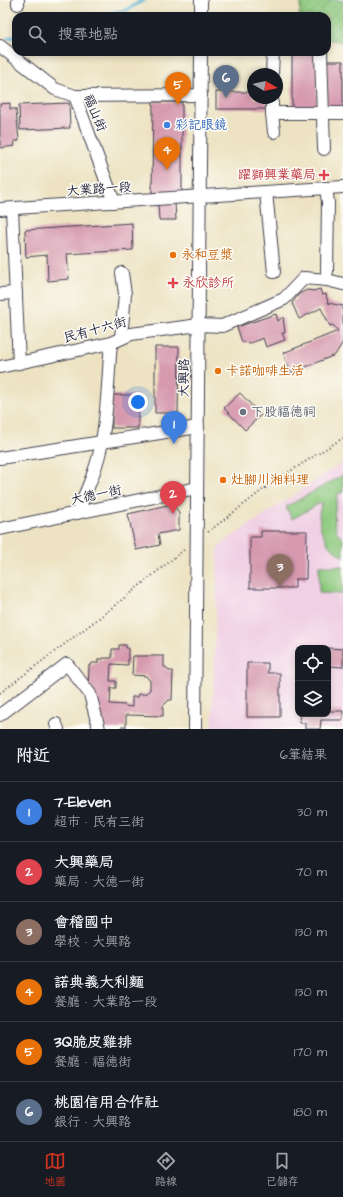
<!DOCTYPE html>
<html lang="zh-TW">
<meta charset="utf-8">
<style>
:root{--surface:#171b24;--page:#20242c;--text:#f1f3f6;--muted:#9ea1a6;--line:#363941;--accent:#c8321e}
body{margin:0;font-family:"Architects Daughter","LXGW WenKai TC",sans-serif;background:var(--page);color:var(--text)}
.controls{position:absolute;right:12px;bottom:12px;display:grid;overflow:hidden;border-radius:8px;box-shadow:0 2px 6px #0003}
.controls button{width:36px;height:36px;display:grid;place-items:center;padding:0;border:0;border-bottom:1px solid var(--line);background:var(--surface);color:var(--text);font:20px sans-serif}
.compass{position:absolute;left:247px;top:68px;width:36px;height:36px;border-radius:50%;background:var(--surface);box-shadow:0 2px 6px #0003;rotate:99deg}
.you{position:absolute;left:138px;top:402px;width:14px;height:14px;margin:-10px;border:3px solid #fff;border-radius:50%;background:#1a73e8;box-shadow:0 0 0 6px #1a73e833}
.badge{display:grid;place-items:center;width:26px;height:26px;border-radius:50%;background:var(--accent);color:#fff;font-size:13px;font-weight:700}
.pin{position:absolute;translate:-50% -33px;filter:drop-shadow(0 1px 2px #0008)}
.pin::after{content:'';position:absolute;top:21px;width:14px;height:12px;background:inherit;clip-path:polygon(0 0,100% 0,50% 100%)}
.list{margin:0;padding:0;list-style:none}
h2{display:flex;justify-content:space-between;align-items:center;height:52px;margin:0;padding:0 16px;font-size:17px}
h2 small{font-size:13px;font-weight:400;color:var(--muted)}
.list li{display:grid;grid-template-columns:26px 1fr auto;gap:12px;align-items:center;box-sizing:border-box;height:60px;padding:0 16px;border-top:1px solid var(--line)}
.list b{display:block;font-size:15px;white-space:nowrap}
.list p{margin:0;font-size:13px;white-space:nowrap;color:var(--muted)}
.list em{font-size:13px;font-style:normal;color:var(--muted)}
.icon{flex:none;width:22px;height:22px;fill:none;stroke:currentColor;stroke-width:2;stroke-linecap:round;stroke-linejoin:round}
.map{position:relative;flex:none;width:343px;height:729px;overflow:hidden}
.search{position:absolute;background:var(--surface);box-shadow:0 2px 6px #0003;left:12px;right:12px;top:12px;height:44px;display:flex;align-items:center;gap:10px;box-sizing:border-box;padding:0 14px;border-radius:12px;color:var(--muted);font-size:15px}
.sheet{height:412px;background:var(--surface)}
nav{display:flex;justify-content:space-around;align-items:center;box-sizing:border-box;height:56px;border-top:1px solid var(--line);background:var(--surface);font-size:11px;color:var(--muted)}
nav a{display:grid;justify-items:center;gap:2px}
nav .on{color:var(--accent)}
.map>svg:first-child{display:block}
.built{fill:#f0d0e4;fill-rule:evenodd}
.grass{fill:url(#grass-dots);stroke:#56745c}
.pitch{fill:#8bc77c;stroke:#56745c}
.lines{fill:none;stroke-linecap:round;stroke-linejoin:round}
.stream{stroke:#56b5d5;stroke-width:3.5}
.building{fill:#d699ae}
.minor-casing{stroke:#403f4f;stroke-width:14}
.path{stroke:#403f4f;stroke-width:2;stroke-dasharray:1 3;stroke-linecap:butt}
.minor{stroke:#fff;stroke-width:12}
.shop-dot{fill:#3f7fe0;stroke:#fdfcf7;stroke-width:1.5}
.health-dot{fill:#e0444e;stroke:#fdfcf7;stroke-width:1.5}
.food-dot{fill:#e8710a;stroke:#fdfcf7;stroke-width:1.5}
.worship-dot{fill:#6b7280;stroke:#fdfcf7;stroke-width:1.5}
.labels{text-anchor:middle;dominant-baseline:central;stroke-width:3;stroke-linejoin:round;paint-order:stroke}
.street-label{font-size:13px;fill:#22223b;stroke:#fdfcf7}
.shop-label{font-size:13px;fill:#366cbe;stroke:#fdfcf7;text-anchor:start}
.health-label{font-size:13px;fill:#be3a42;stroke:#fdfcf7;text-anchor:end}
.food-label{font-size:13px;fill:#c56008;stroke:#fdfcf7;text-anchor:start}
.worship-label{font-size:13px;fill:#5b616d;stroke:#fdfcf7;text-anchor:start}
</style>
<div class="map">
<svg width="343" height="729" viewBox="0 0 343 729">
<defs>
<pattern id="grass-dots" width="8" height="8" patternUnits="userSpaceOnUse"><rect width="8" height="8" fill="#8bc77c"/><path d="M2 2h.1M6 6h.1" fill="none" stroke="#71a167" stroke-width="1.8" stroke-linecap="round"/></pattern>
</defs>
<rect width="100%" height="100%" fill="#fdfcf7"/>
<filter id="ink" filterUnits="userSpaceOnUse"><feTurbulence type="fractalNoise" baseFrequency=".025" numOctaves="2"/><feDisplacementMap in="SourceGraphic" scale="8" xChannelSelector="R" yChannelSelector="G"/><feConvolveMatrix kernelMatrix="1 2 1 2 8 2 1 2 1" color-interpolation-filters="sRGB"/></filter>
<filter id="wash" filterUnits="userSpaceOnUse"><feTurbulence type="fractalNoise" baseFrequency=".012" numOctaves="4" result="noise"/><feDisplacementMap in="SourceGraphic" scale="16" xChannelSelector="R" yChannelSelector="G"/><feGaussianBlur stdDeviation="0.9" result="paint"/><feColorMatrix in="noise" values="0 0 0 0 0 0 0 0 0 0 0 0 0 0 0 0 0 1.4 0 .05"/><feComposite in="paint" operator="in"/></filter>
<g filter="url(#wash)">
<rect width="100%" height="100%" fill="#ede3c3"/>
<path class="built" d="M343,462v267h-131l6,-183zM298,648h30v66h-30z"/>
<polygon class="grass" points="301,0 343,0 343,42 327,39 327,16 299,16"/>
<g class="pitch">
<path d="M343,475v17l-5,2c-3,14 -8,35 5,45v18l-14,-11 -9,-19 -1,-14 3,-11 -30,17 -6,-12z"/>
<polygon points="319,566 343,566 343,594 319,593"/>
</g>
<g class="lines">
<g class="stream">
<polyline points="102,16 126,10 144,0"/>
<polyline points="8,38 16,36"/>
</g>
</g>
<g id="blocks">
<g class="building">
<rect x="292" y="52" width="25" height="57"/>
<polygon points="327,61 343,61 343,111 326,111"/>
<polygon points="216,92 253,92 253,98 267,98 267,109 216,109"/>
<polygon points="153,102 182,102 182,194 152,194"/>
<polygon points="10,103 10,109 16,109 19,141 14,141 15,146 0,148 0,104"/>
<polygon points="69,103 70,128 20,130 19,105"/>
<polygon points="158,203 175,203 176,220 159,220"/>
<polygon points="132,223 133,250 67,254 69,279 48,281 47,255 26,257 25,230"/>
<polygon points="320,289 322,295 326,294 328,303 343,306 343,342 335,355 291,373 283,353 338,331 333,325 330,326 321,308 299,319 292,303 299,294 307,290 313,291"/>
<polygon points="276,314 278,321 283,317 285,333 282,333 285,340 266,347 263,338 250,343 242,342 237,327"/>
<polygon points="155,347 179,347 178,413 155,413"/>
<polygon points="240,393 261,415 245,430 224,408"/>
<rect x="112" y="395" width="26" height="33"/>
<polygon points="172,504 179,512 179,530 158,534 160,545 136,550 128,514"/>
<polygon points="261,531 307,531 306,579 295,579 295,588 250,588 250,537 261,537"/>
<polygon points="119,645 126,645 126,648 128,648 128,665 111,664 110,681 116,681 116,688 111,688 110,704 125,705 125,706 132,707 132,697 137,697 138,694 145,694 150,690 150,681 146,676 132,675 133,656 164,656 164,667 166,667 169,671 173,671 172,700 169,700 163,706 163,716 126,715 126,727 121,727 121,729 102,729 88,695 89,665 91,665 92,663 98,663 98,659 103,659 103,658 112,658 112,649 119,649"/>
<polygon points="328,648 343,649 343,667 328,666"/>
<polygon points="247,663 268,663 268,673 280,673 280,717 247,717"/>
<polygon points="328,711 343,711 343,720 321,720 320,729 305,729 305,723 299,723 300,714 328,714"/>
</g>
</g>
</g>
<g filter="url(#ink)">
<use href="#blocks" fill-opacity="0" stroke="#403f4f" stroke-width="1"/>
<g class="lines">
<g class="minor-casing">
<g id="minor">
<polyline points="18,0 18,4"/>
<polyline points="201,16 201,0"/>
<polyline points="0,46 55,89 75,96 201,95"/>
<polyline points="321,52 324,149"/>
<polyline points="272,74 273,52"/>
<polyline points="75,96 114,202"/>
<polyline points="272,98 272,113 274,132"/>
<polyline points="272,113 343,113"/>
<polyline points="326,188 328,202 327,272"/>
<polyline points="266,192 274,272"/>
<polyline points="0,209 343,187"/>
<polyline points="12,209 19,363"/>
<polyline points="0,294 16,293"/>
<polyline points="121,338 125,294 122,273"/>
<polyline points="0,367 111,343 131,334 199,325 222,326 284,299 304,278 327,280 343,284"/>
<polyline points="0,458 198,427"/>
<path d="M77,513c10,-23 21,-47 25,-72 6,-33 6,-66 9,-98"/>
<polyline points="0,529 197,488"/>
<polyline points="0,715 67,664 90,694 99,729"/>
<polyline points="56,724 58,729"/>
<polyline points="195,729 201,52"/>
</g>
</g>
<g class="path">
<polyline points="208,532 273,482 343,438"/>
<polyline points="0,693 103,615 185,549"/>
</g>
<use href="#minor" class="minor"/>
</g>
</g>
<circle class="shop-dot" cx="167" cy="125" r="4"/>
<g class="health-dot">
<path d="M322 169h4v4h4v4h-4v4h-4v-4h-4v-4h4z"/>
<path d="M171 277h4v4h4v4h-4v4h-4v-4h-4v-4h4z"/>
</g>
<g class="food-dot">
<circle cx="173" cy="255" r="4"/>
<circle cx="218" cy="371" r="4"/>
<circle cx="223" cy="480" r="4"/>
</g>
<circle class="worship-dot" cx="243" cy="412" r="4"/>
<g class="labels">
<g class="street-label">
<text transform="translate(95 113) rotate(67)">福山街</text>
<text transform="translate(99 189) rotate(-4)">大業路一段</text>
<text transform="translate(95 330) rotate(-15)">民有十六街</text>
<text transform="translate(184 378) rotate(-89)">大興路</text>
<text transform="translate(96 495) rotate(-12)">大德一街</text>
</g>
<g class="shop-label">
<text x="175" y="125">彩記眼鏡</text>
</g>
<g class="health-label">
<text x="316" y="175">躍獅興業藥局</text>
<text x="182" y="283" text-anchor="start">永欣診所</text>
</g>
<g class="food-label">
<text x="181" y="255">永和豆漿</text>
<text x="226" y="371">卡諾咖啡生活</text>
<text x="231" y="480">灶腳川湘料理</text>
</g>
<g class="worship-label">
<text x="251" y="412">下股福德祠</text>
</g>
</g>
</svg>
<div class="controls">
<button><svg class="icon" aria-label="locate" viewBox="0 0 24 24"><circle cx="12" cy="12" r="6"/><path d="M12 2v4M12 18v4M2 12h4M18 12h4"/></svg></button>
<button><svg class="icon" aria-label="layers" viewBox="0 0 24 24"><path d="M12 4l9 5-9 5-9-5zM3 14l9 5 9-5"/></svg></button>
</div>
<svg class="compass" viewBox="-18 -18 36 36"><path d="M0-13l5 13h-10z" fill="#e53935"/><path d="M0 13l5-13h-10z" fill="#9ea1a6"/></svg>
<div class="you"></div>
<div class="pin badge" style="left:174px;top:444px;background:#3f7fe0">1</div>
<div class="pin badge" style="left:173px;top:514px;background:#e0444e">2</div>
<div class="pin badge" style="left:280px;top:587px;background:#8d6e63">3</div>
<div class="pin badge" style="left:167px;top:170px;background:#e8710a">4</div>
<div class="pin badge" style="left:178px;top:105px;background:#e8710a">5</div>
<div class="pin badge" style="left:226px;top:98px;background:#5c6f8a">6</div>
<div class="search"><svg class="icon" aria-label="search" viewBox="0 0 24 24"><circle cx="10" cy="10" r="6"/><path d="M15 15l6 6"/></svg>搜尋地點</div>
</div>
<section class="sheet">
<h2>附近<small>6筆結果</small></h2>
<ul class="list">
<li><span class="badge" style="background:#3f7fe0">1</span><div><b>7-Eleven</b><p>超市 · 民有三街</p></div><em>30 m</em></li>
<li><span class="badge" style="background:#e0444e">2</span><div><b>大興藥局</b><p>藥局 · 大德一街</p></div><em>70 m</em></li>
<li><span class="badge" style="background:#8d6e63">3</span><div><b>會稽國中</b><p>學校 · 大興路</p></div><em>130 m</em></li>
<li><span class="badge" style="background:#e8710a">4</span><div><b>諾典義大利麵</b><p>餐廳 · 大業路一段</p></div><em>130 m</em></li>
<li><span class="badge" style="background:#e8710a">5</span><div><b>3Q脆皮雞排</b><p>餐廳 · 福德街</p></div><em>170 m</em></li>
<li><span class="badge" style="background:#5c6f8a">6</span><div><b>桃園信用合作社</b><p>銀行 · 大興路</p></div><em>180 m</em></li>
</ul>
</section>
<nav>
<a class="on"><svg class="icon" aria-label="map" viewBox="0 0 24 24"><path d="M3 6l6-2 6 2 6-2v14l-6 2-6-2-6 2zM9 4v14M15 6v14"/></svg>地圖</a>
<a><svg class="icon" aria-label="directions" viewBox="0 0 24 24"><path d="M12 3l9 9-9 9-9-9zM9 14v-3h6M13 9l2 2-2 2"/></svg>路線</a>
<a><svg class="icon" aria-label="saved" viewBox="0 0 24 24"><path d="M7 4h10v16l-5-4-5 4z"/></svg>已儲存</a>
</nav>
